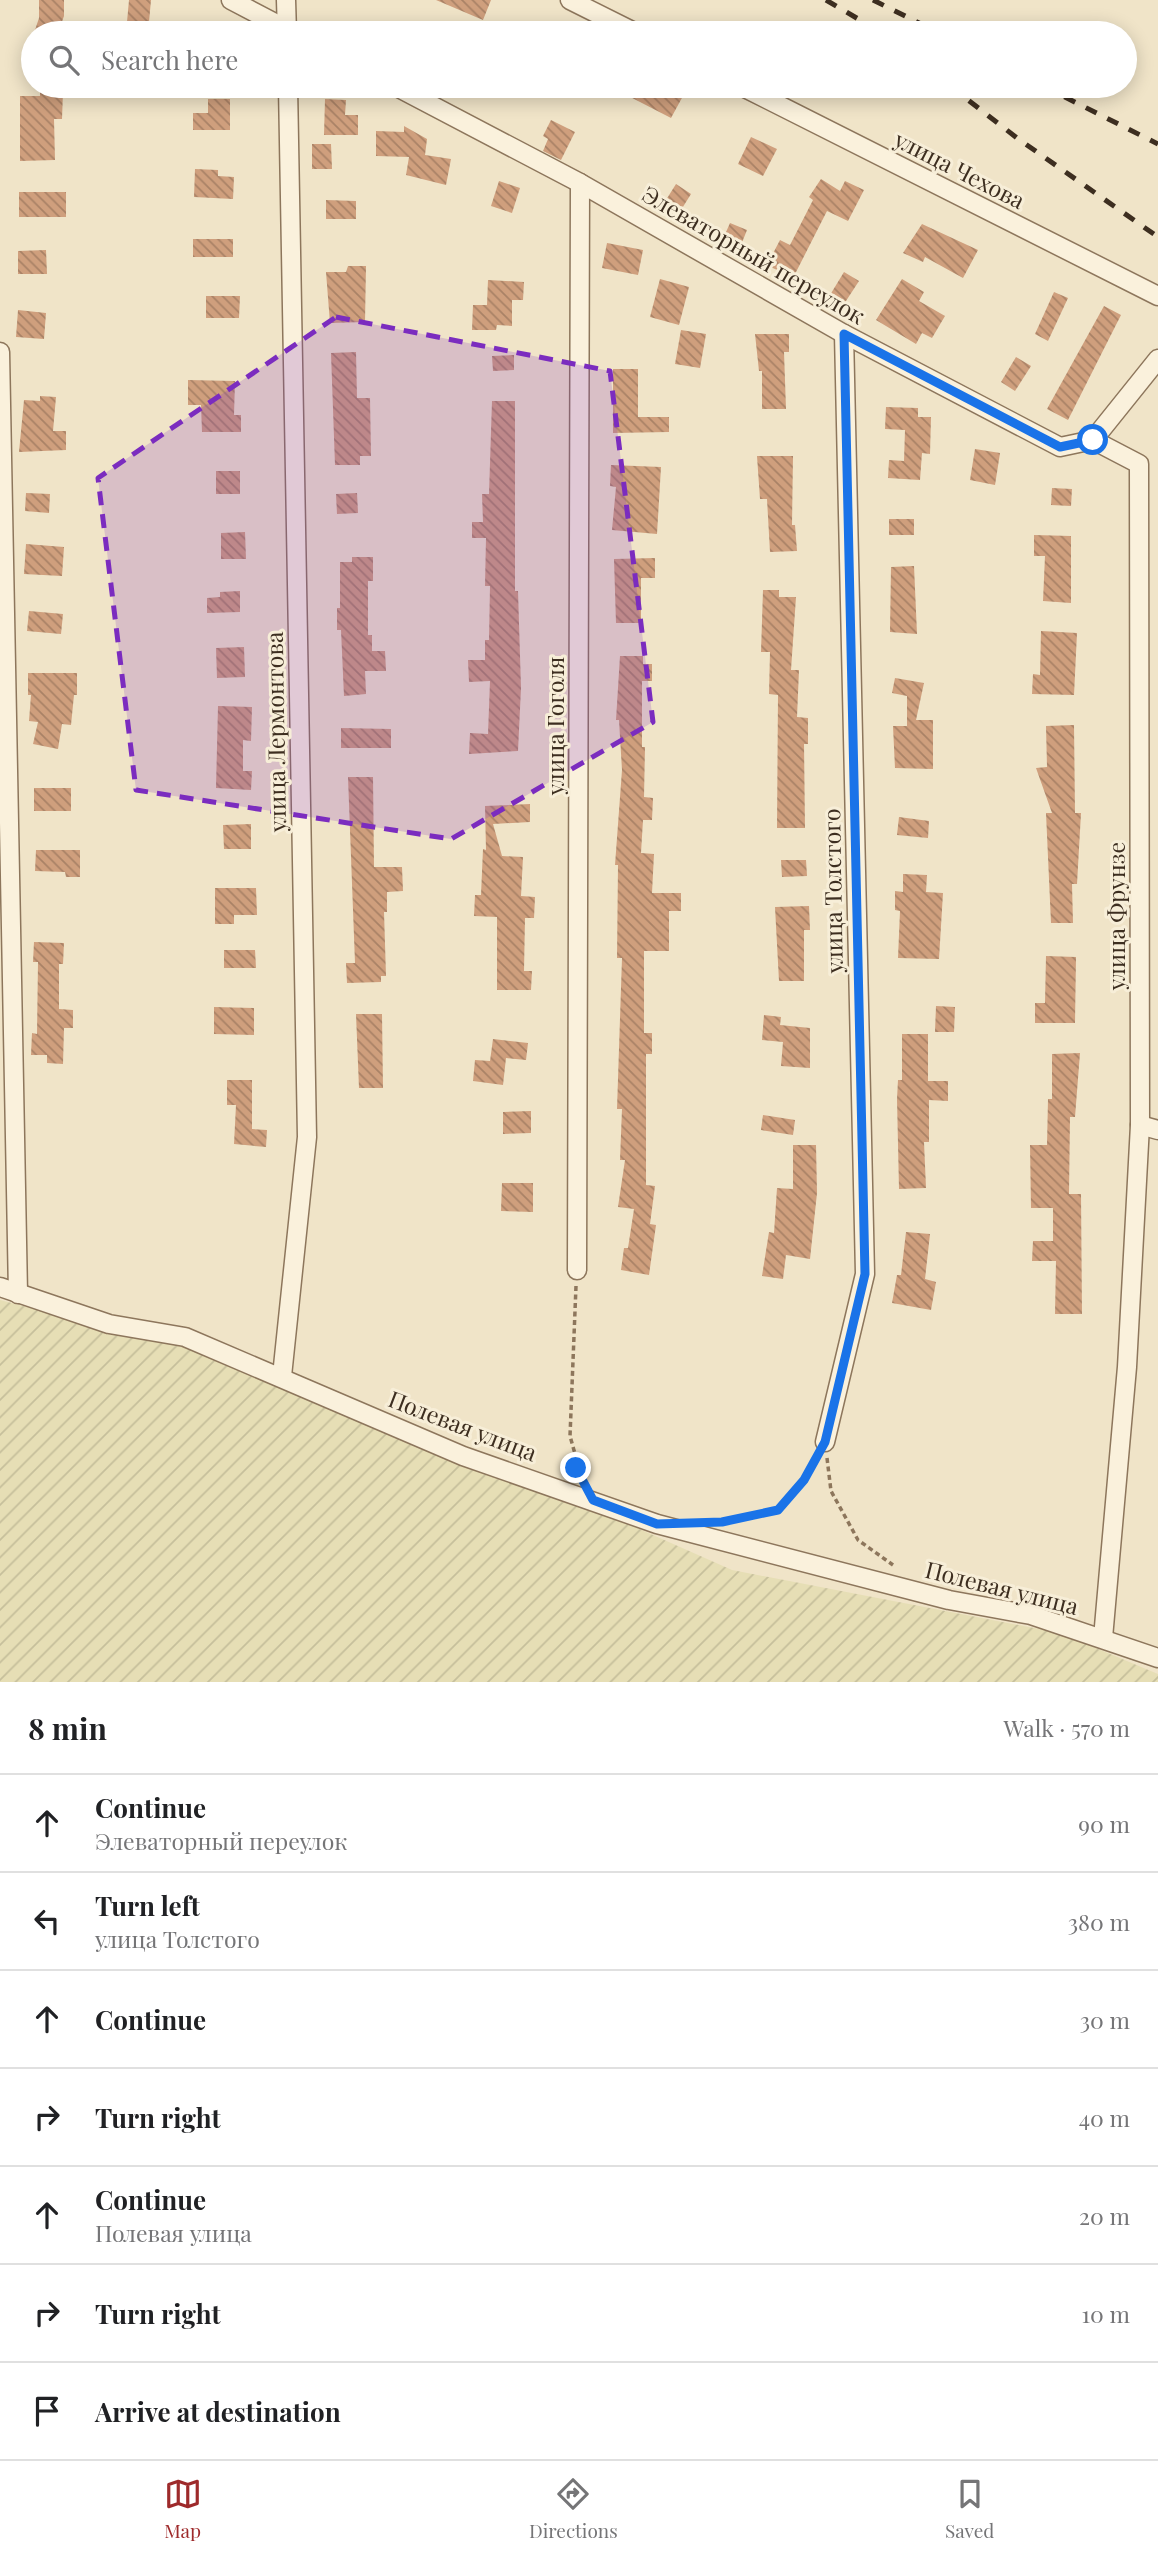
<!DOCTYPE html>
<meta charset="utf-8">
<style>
:root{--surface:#fff;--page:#f6f6f6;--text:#202124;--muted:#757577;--line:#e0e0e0;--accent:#9e2a2b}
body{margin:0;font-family:"Playfair Display",serif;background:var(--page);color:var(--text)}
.stop{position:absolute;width:21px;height:21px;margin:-16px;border:5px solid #1a73e8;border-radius:50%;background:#fff}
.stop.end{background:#1a73e8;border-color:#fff;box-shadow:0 2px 7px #0008}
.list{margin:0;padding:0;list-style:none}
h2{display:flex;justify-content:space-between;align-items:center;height:91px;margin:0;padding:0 28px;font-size:30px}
h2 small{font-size:23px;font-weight:400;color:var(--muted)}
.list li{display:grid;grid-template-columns:46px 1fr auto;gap:21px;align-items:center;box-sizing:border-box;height:98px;padding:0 28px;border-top:2px solid var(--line)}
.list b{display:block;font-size:26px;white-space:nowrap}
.list p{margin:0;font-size:23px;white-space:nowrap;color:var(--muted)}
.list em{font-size:23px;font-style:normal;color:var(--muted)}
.icon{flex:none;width:38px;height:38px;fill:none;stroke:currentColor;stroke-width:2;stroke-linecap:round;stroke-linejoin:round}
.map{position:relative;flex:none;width:1158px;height:1682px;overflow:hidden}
.search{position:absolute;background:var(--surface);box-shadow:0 4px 18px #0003;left:21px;right:21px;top:21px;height:77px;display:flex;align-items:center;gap:18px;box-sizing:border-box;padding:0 24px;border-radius:38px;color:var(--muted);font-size:26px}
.sheet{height:777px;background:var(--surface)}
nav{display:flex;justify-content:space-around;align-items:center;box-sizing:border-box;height:98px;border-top:2px solid var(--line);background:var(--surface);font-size:19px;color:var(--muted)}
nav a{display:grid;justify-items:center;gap:4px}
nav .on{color:var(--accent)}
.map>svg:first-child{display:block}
.farmland{fill:url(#farmland-furrows)}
.building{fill:url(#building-back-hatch)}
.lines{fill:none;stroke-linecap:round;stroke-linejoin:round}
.street-casing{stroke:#8d765c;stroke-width:21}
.path{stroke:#8d765c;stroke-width:3.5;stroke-dasharray:5 3.5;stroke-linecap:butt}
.street{stroke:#faf1dc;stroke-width:18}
.rail{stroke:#3d2e20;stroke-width:5;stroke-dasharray:12 12;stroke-linecap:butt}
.route{stroke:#1a73e8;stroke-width:9}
.marked{fill:#7b2cbf;fill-opacity:0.2;stroke:#7b2cbf;stroke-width:5;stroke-dasharray:14 9;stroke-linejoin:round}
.labels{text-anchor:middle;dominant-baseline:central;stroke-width:6;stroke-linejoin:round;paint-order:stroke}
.street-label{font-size:23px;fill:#3d2e20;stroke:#f7eed8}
</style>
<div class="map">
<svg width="1158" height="1682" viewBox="0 0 1158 1682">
<defs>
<pattern id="farmland-furrows" width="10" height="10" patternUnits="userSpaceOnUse" patternTransform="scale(1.75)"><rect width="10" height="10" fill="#e6deb5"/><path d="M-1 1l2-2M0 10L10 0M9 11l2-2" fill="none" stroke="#c6bf9b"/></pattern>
<pattern id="building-back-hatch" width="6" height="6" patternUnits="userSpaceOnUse" patternTransform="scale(1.75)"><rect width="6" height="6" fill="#cf9f7d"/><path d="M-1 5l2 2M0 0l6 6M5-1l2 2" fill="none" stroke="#a98266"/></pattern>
</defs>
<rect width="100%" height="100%" fill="#f0e4c8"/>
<polygon class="farmland" points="0,1300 213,1355 592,1508 732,1570 1060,1633 1158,1674 1158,1682 0,1682"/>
<g class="building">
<polygon points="39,0 64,0 64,16 58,33 34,33 39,18"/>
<polygon points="129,0 151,0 148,33 126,33"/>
<polygon points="436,0 491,0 483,20"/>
<polygon points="609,86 664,86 683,96 671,118"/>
<polygon points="40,91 63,92 62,119 54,119 55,160 20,161 20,96 40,96"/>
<polygon points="208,99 230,99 230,130 193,130 193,113 208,113"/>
<polygon points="325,99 346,100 345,115 358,115 358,135 324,135"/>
<polygon points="551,120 575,132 561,160 543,151 548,139 543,136"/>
<polygon points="404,126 427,139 425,155 451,159 446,185 406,175 409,157 376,156 376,131 404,132"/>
<polygon points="751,137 777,149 763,176 738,164"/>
<polygon points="312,144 331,144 332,169 312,169"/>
<polygon points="195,169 218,170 218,176 234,177 233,199 194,197"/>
<polygon points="821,179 840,191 845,181 864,190 848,221 827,211 793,278 767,265 780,240 790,245 813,200 809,197"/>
<polygon points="499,181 520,188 512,213 491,206"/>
<polygon points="676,184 691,194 676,218 661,208"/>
<rect x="19" y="192" width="47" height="25"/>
<polygon points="326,200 356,201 356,219 326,219"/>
<polygon points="730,223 747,230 737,255 719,248"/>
<polygon points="922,224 978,250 963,278 925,257 923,262 903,253"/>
<rect x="193" y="239" width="40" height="18"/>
<polygon points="607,243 643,250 638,275 602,268"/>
<polygon points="46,250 47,274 18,274 18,251"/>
<polygon points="348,266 366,266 365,322 330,323 326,272 346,272"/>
<polygon points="844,272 859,281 844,304 830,295"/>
<polygon points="660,279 689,287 679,325 650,317"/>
<polygon points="902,279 924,292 919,301 945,316 932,338 922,333 916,344 876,320"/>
<polygon points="488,280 524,282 523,300 512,300 512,326 497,325 496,330 472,330 473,305 487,305"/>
<polygon points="1054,292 1068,298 1048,341 1035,334"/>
<polygon points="206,296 240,296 239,318 206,318"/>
<polygon points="1104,306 1121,315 1068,420 1047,409"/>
<polygon points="18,310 46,313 44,339 16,337"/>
<polygon points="681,330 706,334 700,368 675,364"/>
<polygon points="755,334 789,334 789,352 784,352 786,409 762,409 762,371 759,371"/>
<polygon points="356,352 357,398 370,398 371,456 360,456 360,465 335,465 331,353"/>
<polygon points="514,355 514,370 493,371 492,356"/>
<polygon points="1016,357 1031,366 1015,391 1001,382"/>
<polygon points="613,369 638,369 638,417 669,417 669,432 613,433"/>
<polygon points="188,380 235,381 234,415 241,415 241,432 202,432 201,405 188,405"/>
<polygon points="40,396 56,397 53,431 66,431 66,450 19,452 24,400 40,401"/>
<polygon points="492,401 515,401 515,591 518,591 521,688 518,751 469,754 470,733 488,734 490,681 469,682 468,660 485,660 485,640 489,640 490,586 485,586 486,538 472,538 472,522 483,522 482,494 489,494"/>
<polygon points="886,407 918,408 918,417 931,417 930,454 922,453 920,480 888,478 889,460 904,461 905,430 885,429"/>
<polygon points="975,449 1000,453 995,485 970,480"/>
<polygon points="757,456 793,456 792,525 795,525 797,551 770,552 767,499 760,499"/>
<polygon points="611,465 661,467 657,534 612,530 616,487 610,486"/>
<rect x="216" y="471" width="24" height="23"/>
<polygon points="1052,488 1072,489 1071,506 1051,505"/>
<polygon points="26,493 50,494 49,513 25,511"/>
<polygon points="357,493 358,513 337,514 336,494"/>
<rect x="889" y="519" width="25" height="16"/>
<polygon points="245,532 246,559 221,559 221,533"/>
<polygon points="1034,535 1071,536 1071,603 1043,601 1045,556 1034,556"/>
<polygon points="26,544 64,547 62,576 24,574"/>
<polygon points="352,557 373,557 373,581 368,581 368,635 372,635 372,651 385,651 386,671 365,671 366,694 344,696 341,630 337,630 337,608 340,608 340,562 352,562"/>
<polygon points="655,558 655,578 641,578 641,623 616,623 614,559"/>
<polygon points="914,566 917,634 890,632 891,567"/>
<polygon points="763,590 779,590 779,597 796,597 791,670 799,670 797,717 808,718 808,744 804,744 805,828 777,828 778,695 769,694 770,652 761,652"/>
<polygon points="240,591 240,612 207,613 207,598 220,597 220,592"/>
<polygon points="29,611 63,614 61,634 27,631"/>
<polygon points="1041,631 1077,633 1074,695 1032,694 1033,674 1040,675"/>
<polygon points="244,647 245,677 217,678 216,648"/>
<polygon points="620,656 643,656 643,664 652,664 652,681 642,681 642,747 645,747 644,797 653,798 652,820 643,820 641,853 654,854 652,893 681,893 681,911 669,911 669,951 644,951 644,1033 652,1033 652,1054 646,1054 646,1185 655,1186 650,1224 656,1225 649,1275 621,1270 624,1248 628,1248 634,1209 618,1207 625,1160 620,1160 622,1109 617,1109 622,958 617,958 618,865 615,865 622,770 619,720 616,720"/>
<polygon points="28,673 77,673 77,695 74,695 71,725 62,724 58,749 33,744 38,722 29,721 31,695 28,695"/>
<polygon points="895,678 924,683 916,720 933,720 933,769 895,768 893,726 907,726 907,696 892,693"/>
<polygon points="218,706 252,707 251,741 243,740 243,771 252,771 251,790 216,788"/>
<polygon points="1074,725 1075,813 1081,813 1077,884 1072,884 1073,923 1051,923 1046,813 1052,813 1036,768 1047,767 1046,726"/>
<polygon points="341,728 391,729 391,748 341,748"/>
<polygon points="348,777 373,777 374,867 402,867 403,891 387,892 387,912 384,912 386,976 381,976 381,982 347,983 346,963 355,963"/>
<rect x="34" y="788" width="37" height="23"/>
<polygon points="530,804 530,822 493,824 502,856 523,857 521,896 535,897 534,918 525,918 524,971 532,971 531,990 497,990 497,917 474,916 475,895 481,895 483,849 486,850 485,806"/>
<polygon points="899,817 929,821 928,838 897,835"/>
<polygon points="251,824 251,849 224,849 223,825"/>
<polygon points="36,850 80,850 80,877 66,877 65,872 35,871"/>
<polygon points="781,860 806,860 807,876 782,877"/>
<polygon points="903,874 927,875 926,892 943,893 939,959 898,958 900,911 895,910 895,891 903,892"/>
<polygon points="215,888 256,888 257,915 234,915 234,924 215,924"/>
<polygon points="809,906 810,930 804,930 804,981 779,981 775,907"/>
<polygon points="34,942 64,943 63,964 59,964 59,1009 73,1010 73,1028 64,1028 63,1064 47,1063 47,1055 31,1055 32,1033 37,1034 38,962 33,962"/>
<polygon points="224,950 255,950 256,968 224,968"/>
<polygon points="1046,956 1076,957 1075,1023 1035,1023 1035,1003 1045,1003"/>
<polygon points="936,1006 955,1007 954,1032 935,1032"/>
<polygon points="214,1007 254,1008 254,1035 214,1034"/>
<polygon points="356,1014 382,1014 383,1088 359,1088"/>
<polygon points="764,1015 781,1017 780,1025 810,1028 810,1068 781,1066 783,1042 762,1040"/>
<polygon points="902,1034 928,1034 928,1081 948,1081 948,1101 929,1100 929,1142 924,1142 926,1188 899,1189 897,1099 898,1080 902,1080"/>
<polygon points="493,1039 528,1043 526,1060 506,1058 503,1085 473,1081 475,1060 490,1061"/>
<polygon points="1080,1053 1075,1117 1070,1117 1069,1194 1081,1194 1082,1314 1055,1314 1056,1261 1032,1261 1033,1241 1053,1241 1053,1208 1031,1208 1030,1145 1047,1145 1048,1099 1052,1099 1052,1054"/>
<polygon points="227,1080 252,1080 252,1129 267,1130 266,1147 234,1144 236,1105 227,1105"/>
<polygon points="531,1111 531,1133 503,1134 503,1112"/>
<polygon points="763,1115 795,1120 793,1135 761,1130"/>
<polygon points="793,1145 816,1145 817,1193 810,1259 786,1255 783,1279 762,1276 769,1232 774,1233 777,1188 793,1189"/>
<polygon points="502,1183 533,1183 533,1212 501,1211"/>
<polygon points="906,1232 930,1234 925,1279 936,1282 931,1310 892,1303 897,1275 901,1275"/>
</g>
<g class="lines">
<g class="street-casing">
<g id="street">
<polyline points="231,0 294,33"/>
<polyline points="286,0 287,33"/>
<polyline points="570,0 636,33"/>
<polyline points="395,86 580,183 844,334 1060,447 1093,440 1139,464 1140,1125 1127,1367 1103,1638"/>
<polyline points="741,86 1158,296"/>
<polyline points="0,352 18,1294"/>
<polyline points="1093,440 1158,359"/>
<polyline points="1140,1125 1158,1130"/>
<polyline points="577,1270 580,183"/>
<polyline points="0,1287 109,1324 185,1337 463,1456 657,1524 949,1600 1031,1615 1158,1658"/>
<polyline points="282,1376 307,1137 288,86"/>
<polyline points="825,1442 865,1274 844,334"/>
</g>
</g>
<g class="path">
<polyline points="576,1286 570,1436 582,1479"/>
<polyline points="827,1458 831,1491 858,1540 893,1565"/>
<polyline points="724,1522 778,1510 804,1480 818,1456"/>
</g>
<use href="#street" class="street"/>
<g class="rail">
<polyline points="826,0 882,33"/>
<polyline points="873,0 939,33"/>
<polyline points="950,86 1017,138 1158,237"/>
<polyline points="1043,86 1158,144"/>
</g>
</g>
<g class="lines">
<polyline class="route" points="576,1468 593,1500 657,1524 722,1522 778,1510 804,1480 825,1442 865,1274 844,334 1060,447 1093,440"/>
</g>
<path class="marked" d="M336,317l274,54 43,351 -202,117 -315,-49 -38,-312z"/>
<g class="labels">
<g class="street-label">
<text transform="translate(960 169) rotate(27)">улица Чехова</text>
<text transform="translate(754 254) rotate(30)">Элеваторный переулок</text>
<text transform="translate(554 726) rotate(-90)">улица Гоголя</text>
<text transform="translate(275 732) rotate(-91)">улица Лермонтова</text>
<text transform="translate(832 891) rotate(-91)">улица Толстого</text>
<text transform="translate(1115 916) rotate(-90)">улица Фрунзе</text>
<text transform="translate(463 1425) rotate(21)">Полевая улица</text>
<text transform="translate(1002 1587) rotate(14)">Полевая улица</text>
</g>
</g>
</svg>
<div class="stop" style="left:1093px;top:440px"></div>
<div class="stop end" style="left:576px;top:1468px"></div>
<div class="search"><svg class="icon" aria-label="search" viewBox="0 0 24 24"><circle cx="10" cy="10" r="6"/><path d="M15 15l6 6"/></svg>Search here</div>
</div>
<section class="sheet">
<h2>8 min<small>Walk · 570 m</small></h2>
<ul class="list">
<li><svg class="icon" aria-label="ahead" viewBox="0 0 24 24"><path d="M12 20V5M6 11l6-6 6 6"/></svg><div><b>Continue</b><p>Элеваторный переулок</p></div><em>90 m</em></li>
<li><svg class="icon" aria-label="left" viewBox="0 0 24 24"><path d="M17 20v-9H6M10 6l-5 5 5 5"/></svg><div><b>Turn left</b><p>улица Толстого</p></div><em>380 m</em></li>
<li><svg class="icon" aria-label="ahead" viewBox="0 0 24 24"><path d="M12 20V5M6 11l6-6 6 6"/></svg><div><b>Continue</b></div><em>30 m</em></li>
<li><svg class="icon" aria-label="right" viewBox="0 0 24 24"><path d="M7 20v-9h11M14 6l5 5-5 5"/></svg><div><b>Turn right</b></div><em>40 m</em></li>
<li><svg class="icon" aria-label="ahead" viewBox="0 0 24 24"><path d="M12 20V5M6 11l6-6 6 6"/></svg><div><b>Continue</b><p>Полевая улица</p></div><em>20 m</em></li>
<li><svg class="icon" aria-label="right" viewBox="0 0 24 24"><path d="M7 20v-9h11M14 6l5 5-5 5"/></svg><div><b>Turn right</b></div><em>10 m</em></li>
<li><svg class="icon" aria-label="arrive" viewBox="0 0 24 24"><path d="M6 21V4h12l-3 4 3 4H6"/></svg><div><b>Arrive at destination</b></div></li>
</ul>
</section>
<nav>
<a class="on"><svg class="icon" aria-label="map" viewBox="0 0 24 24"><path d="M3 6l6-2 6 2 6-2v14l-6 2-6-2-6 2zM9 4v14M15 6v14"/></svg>Map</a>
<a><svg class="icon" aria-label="directions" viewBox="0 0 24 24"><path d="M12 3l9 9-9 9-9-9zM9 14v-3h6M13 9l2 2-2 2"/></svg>Directions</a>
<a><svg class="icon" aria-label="saved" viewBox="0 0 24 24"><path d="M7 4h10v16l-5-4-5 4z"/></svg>Saved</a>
</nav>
